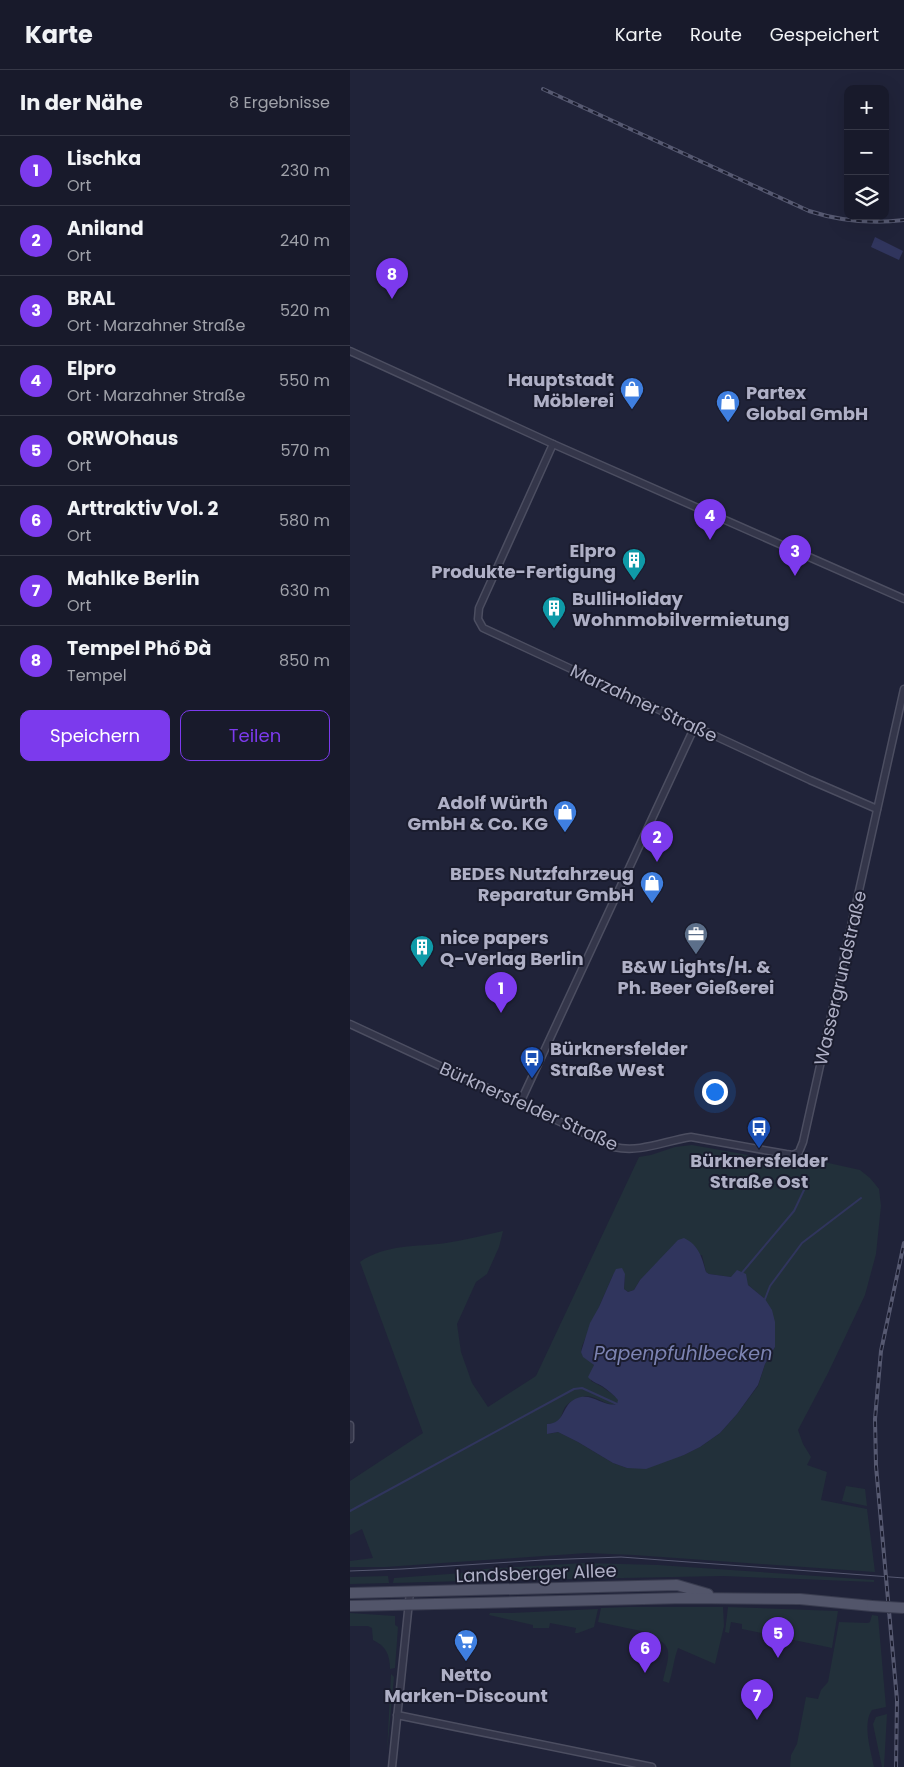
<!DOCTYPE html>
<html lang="de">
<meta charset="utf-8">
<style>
:root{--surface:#181a2b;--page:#212333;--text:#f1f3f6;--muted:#9fa1a9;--line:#363847;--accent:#7c3aed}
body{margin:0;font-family:Poppins,sans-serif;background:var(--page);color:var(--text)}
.controls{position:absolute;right:15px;top:15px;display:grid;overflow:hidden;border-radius:10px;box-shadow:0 5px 20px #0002}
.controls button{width:45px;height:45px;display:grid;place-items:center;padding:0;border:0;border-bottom:1px solid var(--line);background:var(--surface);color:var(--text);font:25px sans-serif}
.you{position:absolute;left:364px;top:1021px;width:18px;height:18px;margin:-12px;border:4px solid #fff;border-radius:50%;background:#1a73e8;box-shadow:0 0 0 8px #1a73e833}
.badge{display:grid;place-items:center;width:32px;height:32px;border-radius:50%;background:var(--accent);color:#fff;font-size:16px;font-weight:700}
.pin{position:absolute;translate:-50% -41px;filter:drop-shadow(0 1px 2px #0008)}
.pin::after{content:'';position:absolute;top:26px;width:18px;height:15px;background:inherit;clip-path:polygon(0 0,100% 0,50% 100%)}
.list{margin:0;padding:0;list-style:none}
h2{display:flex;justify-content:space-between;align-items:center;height:65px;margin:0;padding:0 20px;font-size:21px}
h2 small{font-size:16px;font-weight:400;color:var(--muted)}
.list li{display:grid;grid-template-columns:32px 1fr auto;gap:15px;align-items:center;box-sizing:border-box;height:70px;padding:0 20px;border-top:1px solid var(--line)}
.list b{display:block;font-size:19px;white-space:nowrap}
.list p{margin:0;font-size:16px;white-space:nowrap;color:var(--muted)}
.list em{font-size:16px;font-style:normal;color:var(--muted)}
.actions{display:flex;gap:10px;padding:15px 20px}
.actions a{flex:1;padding:11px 0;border:1px solid var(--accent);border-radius:10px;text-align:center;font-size:18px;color:var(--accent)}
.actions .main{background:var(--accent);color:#fff}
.icon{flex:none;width:28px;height:28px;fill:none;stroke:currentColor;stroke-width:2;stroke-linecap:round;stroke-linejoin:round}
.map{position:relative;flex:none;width:554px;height:1697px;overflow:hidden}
header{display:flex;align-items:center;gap:30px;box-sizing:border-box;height:70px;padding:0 25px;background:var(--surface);border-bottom:1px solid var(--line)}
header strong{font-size:24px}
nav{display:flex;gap:28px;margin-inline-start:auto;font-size:18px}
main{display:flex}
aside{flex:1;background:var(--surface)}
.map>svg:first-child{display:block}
.green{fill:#22303a;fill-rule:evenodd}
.water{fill:#30355d}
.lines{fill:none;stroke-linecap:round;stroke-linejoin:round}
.stream{stroke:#30355d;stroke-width:2}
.street-casing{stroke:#4c4e61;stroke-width:9}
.primary-casing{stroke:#3a3d50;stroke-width:12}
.street{stroke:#34364a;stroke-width:6}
.primary{stroke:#52556a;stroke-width:10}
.tram{stroke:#565971;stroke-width:1}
.rail-casing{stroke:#565971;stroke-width:4}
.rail{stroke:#1a1c2e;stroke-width:2;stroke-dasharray:5.5;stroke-linecap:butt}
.primary-bridge-casing{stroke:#3a3d50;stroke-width:12;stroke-linecap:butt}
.primary-bridge{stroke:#52556a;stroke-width:10}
.labels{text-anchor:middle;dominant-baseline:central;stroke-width:4;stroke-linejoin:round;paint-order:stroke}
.poi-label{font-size:18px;font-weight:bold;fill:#afb0c6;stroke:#1a1c2e;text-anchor:end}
.street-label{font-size:18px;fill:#afb0c6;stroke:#1a1c2e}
.water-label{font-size:19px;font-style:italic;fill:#7d84b3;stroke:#1a1c2e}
</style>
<header>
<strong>Karte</strong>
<nav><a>Karte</a><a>Route</a><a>Gespeichert</a></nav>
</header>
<main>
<aside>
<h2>In der Nähe<small>8 Ergebnisse</small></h2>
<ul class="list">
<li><span class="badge">1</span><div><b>Lischka</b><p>Ort</p></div><em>230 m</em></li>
<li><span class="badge">2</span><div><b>Aniland</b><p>Ort</p></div><em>240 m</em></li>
<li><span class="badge">3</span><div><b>BRAL</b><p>Ort · Marzahner Straße</p></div><em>520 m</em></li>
<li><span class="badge">4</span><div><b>Elpro</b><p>Ort · Marzahner Straße</p></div><em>550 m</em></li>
<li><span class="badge">5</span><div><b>ORWOhaus</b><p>Ort</p></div><em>570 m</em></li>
<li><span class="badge">6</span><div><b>Arttraktiv Vol. 2</b><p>Ort</p></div><em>580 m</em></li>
<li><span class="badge">7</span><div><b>Mahlke Berlin</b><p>Ort</p></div><em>630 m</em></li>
<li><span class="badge">8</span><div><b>Tempel Phổ Đà</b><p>Tempel</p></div><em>850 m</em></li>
</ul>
<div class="actions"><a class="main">Speichern</a><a>Teilen</a></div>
</aside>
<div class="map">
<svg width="554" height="1697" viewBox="0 0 554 1697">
<rect width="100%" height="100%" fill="#202339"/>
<g class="green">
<path d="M342,1075l112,20 2,-7 54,12 10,8 9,11 2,17 -5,48 -11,41 -37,78 -30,57 5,14 8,13 -4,8 20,7 -6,28 46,9 8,63 -241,-17 -47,-2 -202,14h-35v-6l23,-3 -11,-29 -12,6v-54l73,-48 -63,-171c25,-18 57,-15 86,-19 19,-3 38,-8 57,-12l-4,16 -12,27 -11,8 -19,42 4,28 11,31 16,24 48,-31 103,-219 12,-2 24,-8zM316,1184l36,1 4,17 3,2 22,3 17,8 17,14 10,48 -10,17 -7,22 -21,28 -17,19 -20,14 -16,8 -57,13 -14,-5 -35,-21 -20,-10 -10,2 -1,-10c19,-1 12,-13 21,-20 3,-3 11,-6 15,-7 11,-4 22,10 34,7l2,-4c-9,-8 -17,-14 -28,-19l3,-16 -13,-13 1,-6 31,-71 12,-1 -1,15 4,3 6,-2 6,-10z"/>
<polygon points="496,1416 515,1419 517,1436 492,1431"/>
<polygon points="234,1493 308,1495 524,1510 524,1512 373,1506 118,1511 117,1500"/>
<polygon points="113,1503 114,1505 115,1511 43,1513 44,1508"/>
<polygon points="38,1506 39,1513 0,1514 0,1507"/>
<path d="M278,1537h95l1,19 -9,38 -37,-16c-4,10 -5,23 -9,35l-6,-2c4,-20 14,-38 -12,-43v-5l-53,-11 3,-14z"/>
<polygon points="378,1537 488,1541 482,1578 397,1560 392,1559 392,1554 381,1552 379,1563 375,1562"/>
<polygon points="248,1539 244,1557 228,1563 225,1563 226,1558 200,1553 199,1558 183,1558 183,1555 139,1545 140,1543 161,1543"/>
<path d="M0,1543l45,3v9l3,2 -3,41 -5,1c0,-14 -4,-23 -17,-29l-1,-12 -4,-2h-18z"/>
<path d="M522,1545l6,1 8,91 -14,3c-10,14 -1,41 2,57h-84l1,-12 6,-11 9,-47 12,2 3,-9 7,-8 11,-60 29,1 2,-1z"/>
<polygon points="41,1604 44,1607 37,1682"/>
<polygon points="537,1644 534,1697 532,1697 523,1654 526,1647"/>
</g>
<g class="water">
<polygon points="525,167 553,181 549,190 521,177"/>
<path d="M334,1168c15,7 18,20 22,34l3,2 22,3 6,-7 9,4 2,11 17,14 7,11 3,12v25l-10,17 -7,21 -21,29 -17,19 -20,14 -16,8 -38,14 -19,-1 -14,-5 -35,-21 -20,-10 -11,2v-10c19,-1 14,-18 28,-25 17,-8 28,9 42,5l1,-4c-4,-5 -10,-10 -16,-14 -5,-3 -10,-4 -14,-9l6,-12 -11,-8 -2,-5 9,-29 9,-16 14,-32 3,-6 6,-1 3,6 -1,15 4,3 6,-2 6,-10 38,-40z"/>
</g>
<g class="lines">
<g class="stream">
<polyline points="391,1204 444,1141 454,1120"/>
<polyline points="415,1229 420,1216 452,1173 511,1128"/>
<polyline points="0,1441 224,1319 232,1318 267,1334"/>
</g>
<g class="street-casing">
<g id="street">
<polyline points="0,281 203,374 554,529"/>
<polyline points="203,374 129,538 128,549 133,558 460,710 527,739"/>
<path d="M0,954l264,123c27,6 50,-6 77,-10l95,17 7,1 6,-3 4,-10 101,-453"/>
<polyline points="170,1033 345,656"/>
<polyline points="0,1355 0,1369"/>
<polyline points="47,1645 302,1697"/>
<polyline points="42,1697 60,1522"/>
</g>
</g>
<g class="primary-casing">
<g id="primary">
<polyline points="0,1523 327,1515 358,1524"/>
<polyline points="0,1536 335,1528 450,1529 522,1536"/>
</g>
</g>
<use href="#street" class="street"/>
<use href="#primary" class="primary"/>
<polyline class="tram" points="0,1501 52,1499 193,1490 271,1487 554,1508"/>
<g class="rail-casing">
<g id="rail">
<path d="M193,19l266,122c31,10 63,13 95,9"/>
<polyline points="546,1697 547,1630 526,1396 525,1349 531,1281 554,1173"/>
</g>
</g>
<use href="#rail" class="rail"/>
<g class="primary-bridge-casing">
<polyline id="primary-bridge" points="522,1536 554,1538"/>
</g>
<use href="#primary-bridge" class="primary-bridge"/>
</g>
<defs>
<g id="shop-pin" transform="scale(1.25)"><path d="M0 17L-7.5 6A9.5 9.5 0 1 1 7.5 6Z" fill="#3f7fe0" stroke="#1a1c2e"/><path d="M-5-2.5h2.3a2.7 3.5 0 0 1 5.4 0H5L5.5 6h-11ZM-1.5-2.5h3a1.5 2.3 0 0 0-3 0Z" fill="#fff"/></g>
<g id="building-pin" transform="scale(1.25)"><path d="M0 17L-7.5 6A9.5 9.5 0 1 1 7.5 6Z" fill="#0f9aa8" stroke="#1a1c2e"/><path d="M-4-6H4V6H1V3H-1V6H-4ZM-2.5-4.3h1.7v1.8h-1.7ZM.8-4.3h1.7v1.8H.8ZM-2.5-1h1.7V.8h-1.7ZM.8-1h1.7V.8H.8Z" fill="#fff"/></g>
<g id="office-pin" transform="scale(1.25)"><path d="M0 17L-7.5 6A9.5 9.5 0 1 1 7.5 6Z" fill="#5c6f8a" stroke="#1a1c2e"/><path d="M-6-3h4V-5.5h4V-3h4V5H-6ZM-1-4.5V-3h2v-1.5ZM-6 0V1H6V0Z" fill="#fff"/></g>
<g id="bus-pin" transform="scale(1.25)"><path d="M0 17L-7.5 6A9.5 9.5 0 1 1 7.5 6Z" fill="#1a4fb4" stroke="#1a1c2e"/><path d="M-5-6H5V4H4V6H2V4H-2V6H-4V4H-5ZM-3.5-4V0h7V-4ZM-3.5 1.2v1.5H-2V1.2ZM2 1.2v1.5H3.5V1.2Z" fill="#fff"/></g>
<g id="supermarket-pin" transform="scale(1.25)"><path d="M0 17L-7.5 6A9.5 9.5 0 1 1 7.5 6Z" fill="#3f7fe0" stroke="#1a1c2e"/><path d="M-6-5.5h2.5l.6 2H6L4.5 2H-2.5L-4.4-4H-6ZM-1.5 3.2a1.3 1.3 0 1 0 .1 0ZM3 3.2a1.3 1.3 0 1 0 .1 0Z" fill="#fff"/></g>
</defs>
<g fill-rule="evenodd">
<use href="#shop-pin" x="282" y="319"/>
<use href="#shop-pin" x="378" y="332"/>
<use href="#building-pin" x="284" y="490"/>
<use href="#building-pin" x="204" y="538"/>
<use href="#shop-pin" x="215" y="742"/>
<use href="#shop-pin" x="302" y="813"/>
<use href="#office-pin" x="346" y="864"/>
<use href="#building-pin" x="72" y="877"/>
<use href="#bus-pin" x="182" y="988"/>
<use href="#bus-pin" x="409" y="1058"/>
<use href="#supermarket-pin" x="116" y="1571"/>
</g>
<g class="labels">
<g class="poi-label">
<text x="264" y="309">Hauptstadt<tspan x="264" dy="21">Möblerei</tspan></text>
<text x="396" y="322" text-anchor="start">Partex<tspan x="396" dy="21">Global GmbH</tspan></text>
<text x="266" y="480">Elpro<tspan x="266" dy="21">Produkte-Fertigung</tspan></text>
<text x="222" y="528" text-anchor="start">BulliHoliday<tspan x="222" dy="21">Wohnmobilvermietung</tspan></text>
<text x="198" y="732">Adolf Würth<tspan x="198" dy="21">GmbH &amp; Co. KG</tspan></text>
<text x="284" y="803">BEDES Nutzfahrzeug<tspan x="284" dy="21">Reparatur GmbH</tspan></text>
<text x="90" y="867" text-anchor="start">nice papers<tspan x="90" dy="21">Q-Verlag Berlin</tspan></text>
<text x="346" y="896" text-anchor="middle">B&amp;W Lights/H. &amp;<tspan x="346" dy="21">Ph. Beer Gießerei</tspan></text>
<text x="200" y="978" text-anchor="start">Bürknersfelder<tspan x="200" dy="21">Straße West</tspan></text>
<text x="409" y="1090" text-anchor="middle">Bürknersfelder<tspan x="409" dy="21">Straße Ost</tspan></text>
<text x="116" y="1604" text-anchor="middle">Netto<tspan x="116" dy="21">Marken-Discount</tspan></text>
</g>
<g class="street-label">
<text transform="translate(294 633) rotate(25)">Marzahner Straße</text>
<text transform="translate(490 908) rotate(-77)">Wassergrundstraße</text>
<text transform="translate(179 1036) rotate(24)">Bürknersfelder Straße</text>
<text transform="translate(186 1503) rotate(-2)">Landsberger Allee</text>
</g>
<g class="water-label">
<text x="333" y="1283">Papenpfuhlbecken</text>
</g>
</g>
</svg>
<div class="controls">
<button>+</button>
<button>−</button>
<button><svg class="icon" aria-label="layers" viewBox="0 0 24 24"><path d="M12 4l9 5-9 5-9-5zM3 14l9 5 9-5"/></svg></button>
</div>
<div class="you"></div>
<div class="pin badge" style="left:151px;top:943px">1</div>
<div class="pin badge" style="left:307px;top:792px">2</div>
<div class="pin badge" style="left:445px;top:506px">3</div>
<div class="pin badge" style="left:360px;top:470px">4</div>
<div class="pin badge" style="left:428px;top:1588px">5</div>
<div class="pin badge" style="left:295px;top:1603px">6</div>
<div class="pin badge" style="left:407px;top:1650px">7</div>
<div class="pin badge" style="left:42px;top:229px">8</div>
</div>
</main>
